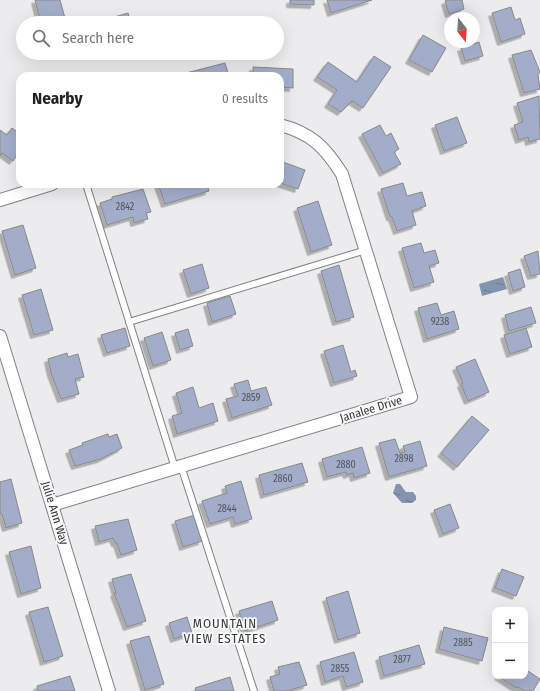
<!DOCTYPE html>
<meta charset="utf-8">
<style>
:root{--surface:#fff;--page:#f6f6f6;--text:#222;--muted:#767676;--line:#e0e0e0}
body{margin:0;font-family:"Fira Sans Condensed",sans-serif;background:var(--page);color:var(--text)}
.controls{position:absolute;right:12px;bottom:12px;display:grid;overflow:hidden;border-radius:8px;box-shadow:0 4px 16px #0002}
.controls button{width:36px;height:36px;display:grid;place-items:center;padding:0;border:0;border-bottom:1px solid var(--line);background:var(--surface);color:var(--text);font:20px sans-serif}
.compass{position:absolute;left:444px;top:12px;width:36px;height:36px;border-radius:50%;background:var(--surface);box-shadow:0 4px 16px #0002;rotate:163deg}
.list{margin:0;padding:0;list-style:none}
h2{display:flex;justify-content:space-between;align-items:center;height:52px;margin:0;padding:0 16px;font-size:17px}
h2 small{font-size:13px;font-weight:400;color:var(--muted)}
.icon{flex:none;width:22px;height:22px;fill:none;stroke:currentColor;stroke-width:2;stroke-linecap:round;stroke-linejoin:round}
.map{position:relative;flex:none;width:540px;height:691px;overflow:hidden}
.search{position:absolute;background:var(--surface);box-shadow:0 4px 16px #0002;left:16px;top:16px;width:268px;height:44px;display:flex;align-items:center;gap:10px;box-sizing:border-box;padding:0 14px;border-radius:22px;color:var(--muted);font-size:15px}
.panel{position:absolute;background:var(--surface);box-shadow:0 4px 16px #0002;left:16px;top:72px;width:268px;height:116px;border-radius:12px}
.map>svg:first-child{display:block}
.water{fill:url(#water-ripples)}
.building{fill:#a3adca;stroke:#88898a;filter:url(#shadow)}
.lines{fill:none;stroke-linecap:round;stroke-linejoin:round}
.service-casing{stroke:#818183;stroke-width:8}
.minor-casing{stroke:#818183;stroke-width:14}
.service{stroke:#fff;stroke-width:6}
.minor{stroke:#fff;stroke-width:12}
.labels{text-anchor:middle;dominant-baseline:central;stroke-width:3.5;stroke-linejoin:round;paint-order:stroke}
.number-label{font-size:10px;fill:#52555c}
.street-label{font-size:12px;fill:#373838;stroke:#f9fafb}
.neighbourhood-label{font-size:13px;letter-spacing:1px;fill:#373838;stroke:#f9fafb}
</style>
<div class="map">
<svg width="540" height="691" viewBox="0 0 540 691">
<defs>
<pattern id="water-ripples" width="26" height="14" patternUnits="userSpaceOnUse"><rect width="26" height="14" fill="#8394af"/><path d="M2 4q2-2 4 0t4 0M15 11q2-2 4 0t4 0" fill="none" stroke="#6c7a8f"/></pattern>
<filter id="shadow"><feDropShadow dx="-3.5" dy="3.5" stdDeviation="0" flood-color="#0004"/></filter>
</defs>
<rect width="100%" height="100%" fill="#ececee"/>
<g class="water">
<polygon points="503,277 507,289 482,296 479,284"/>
<polygon points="396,484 400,484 406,492 413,492 416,496 416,500 412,503 402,503 393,493"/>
</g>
<g class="building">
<polygon points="35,0 60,0 65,18 41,23"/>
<polygon points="290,0 314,0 314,5 290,4"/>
<polygon points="327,0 372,0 331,13"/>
<polygon points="449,0 462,0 464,9 449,14 445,1"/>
<polygon points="511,7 515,20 520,18 525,34 501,42 492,13"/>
<polygon points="128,13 131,23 105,23 104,20"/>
<polygon points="423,35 446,48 432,72 409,60"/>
<polygon points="479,42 483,56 465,61 461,48"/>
<polygon points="531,50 540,72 538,75 540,89 524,93 512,55"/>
<polygon points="374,56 391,67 363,108 352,101 341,112 328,104 337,90 317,77 328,62 357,82"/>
<polygon points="225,63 229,76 187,76 186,73"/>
<polygon points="253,67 293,69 293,88 280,87 280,76 253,76"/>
<polygon points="539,96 540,139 529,142 528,137 519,140 514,125 523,122 517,103"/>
<polygon points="457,117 467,143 444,151 435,125"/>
<polygon points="380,125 386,136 391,133 399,149 394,152 401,164 383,173 362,134"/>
<polygon points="12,128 20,134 20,151 13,161 2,153 0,156 0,130 7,135"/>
<polygon points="280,161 305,170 298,189 280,183"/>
<polygon points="403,183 407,196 422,192 426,206 412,211 416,225 397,231 392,217 390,217 381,189"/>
<polygon points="158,184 207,184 209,191 165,204"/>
<polygon points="143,189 151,212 146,213 148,219 134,223 133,217 107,225 100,203 112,199 112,197"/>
<polygon points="318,201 332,245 311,252 297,208"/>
<polygon points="23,225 36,268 15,275 2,231"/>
<polygon points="421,243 424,253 435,250 439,263 429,266 434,282 414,288 402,248"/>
<polygon points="538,251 540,274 531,276 524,256"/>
<polygon points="202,264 209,288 191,294 183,270"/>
<polygon points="339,265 354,317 336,322 321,271"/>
<polygon points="520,269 525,287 513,291 508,273"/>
<polygon points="41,289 53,330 34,335 22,295"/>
<polygon points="230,296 236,314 212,322 207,303"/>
<polygon points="437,303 441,315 454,311 459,329 427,339 418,308"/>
<polygon points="531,307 536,323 509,331 505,315"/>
<polygon points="125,328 130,346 107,353 101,335"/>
<polygon points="526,328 532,347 510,354 504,335"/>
<polygon points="188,329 193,346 180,350 175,333"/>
<polygon points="162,332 171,360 153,366 144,338"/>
<polygon points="343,345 351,372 355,370 357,376 334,383 324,351"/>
<polygon points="67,353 68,357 78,354 84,377 75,379 79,394 61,399 51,373 48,359"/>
<polygon points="475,359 489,392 468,401 461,384 463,383 456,367"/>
<polygon points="248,380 251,391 266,387 272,405 232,418 226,399 238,396 234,384"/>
<polygon points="193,387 199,408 213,403 218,421 177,434 172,416 182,413 176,393"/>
<polygon points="472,416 489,430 457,467 441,453"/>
<polygon points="108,434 109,437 117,434 122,448 101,459 75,466 69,450 83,445 82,443"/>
<polygon points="395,439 400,453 405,452 403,446 420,441 427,466 389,477 379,443"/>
<polygon points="362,447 370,473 354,478 353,473 347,475 346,472 327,477 322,459"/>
<polygon points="302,463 308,482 264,495 259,475"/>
<polygon points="11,479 22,523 6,528 2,514 0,514 0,482"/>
<polygon points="241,481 252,519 235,524 233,517 210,524 202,501 227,493 225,486"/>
<polygon points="450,504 459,528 443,534 434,510"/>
<polygon points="195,515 202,541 183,547 175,521"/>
<polygon points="128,519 137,550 121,555 117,543 115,543 113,538 99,542 95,526"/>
<polygon points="31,546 41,588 21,594 9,552"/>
<polygon points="502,569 524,577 516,596 495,588"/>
<polygon points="131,574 146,621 127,627 114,593 116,593 112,579"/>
<polygon points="348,591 360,633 338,640 326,598"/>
<polygon points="272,601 278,620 245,631 239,611"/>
<polygon points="48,607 63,656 44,662 29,612"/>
<polygon points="187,617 192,633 174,639 169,623"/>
<polygon points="444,627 488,638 482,661 439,649"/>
<polygon points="149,636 164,684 145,690 130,641"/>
<polygon points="419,645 425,664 384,676 379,657"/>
<polygon points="354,652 363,682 346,687 343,676 325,682 320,662"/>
<polygon points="299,662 307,685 287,691 274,691 270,677 280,674 278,667"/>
<polygon points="525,669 540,679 533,691 524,691 518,687 516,688 498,676 525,676"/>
<polygon points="70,676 75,691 38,691 37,686"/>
<polygon points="230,677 234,691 196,691 195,688"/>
</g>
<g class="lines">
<g class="service-casing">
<g id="service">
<polyline points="86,184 175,468"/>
<polyline points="129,322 366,250"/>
<polyline points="181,466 254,691"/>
</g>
</g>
<g class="minor-casing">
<g id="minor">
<polyline points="0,200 52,184"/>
<polyline points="0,336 109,691"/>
<path d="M52,505l359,-108 -69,-223c-17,-27 -31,-41 -62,-49"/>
</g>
</g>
<use href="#service" class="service"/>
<use href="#minor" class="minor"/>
</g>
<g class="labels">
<g class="number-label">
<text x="125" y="207">2842</text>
<text x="440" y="322">9238</text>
<text x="251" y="398">2859</text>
<text x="404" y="459">2898</text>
<text x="346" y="465">2880</text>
<text x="283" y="479">2860</text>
<text x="227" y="509">2844</text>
<text x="463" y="643">2885</text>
<text x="402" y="660">2877</text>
<text x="340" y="669">2855</text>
</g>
<g class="street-label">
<text transform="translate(371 409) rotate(-17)">Janalee Drive</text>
<text transform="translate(55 513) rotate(73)">Julie Ann Way</text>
</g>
<g class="neighbourhood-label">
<text x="225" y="623">MOUNTAIN<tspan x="225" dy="15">VIEW ESTATES</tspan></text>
</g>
</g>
</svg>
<div class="controls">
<button>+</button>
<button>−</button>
</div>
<svg class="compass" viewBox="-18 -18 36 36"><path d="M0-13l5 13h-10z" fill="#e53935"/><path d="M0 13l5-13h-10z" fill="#767676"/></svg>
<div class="search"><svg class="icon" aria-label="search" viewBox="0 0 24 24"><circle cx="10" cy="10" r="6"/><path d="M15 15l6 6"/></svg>Search here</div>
<section class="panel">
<h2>Nearby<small>0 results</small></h2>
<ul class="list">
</ul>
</section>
</div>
